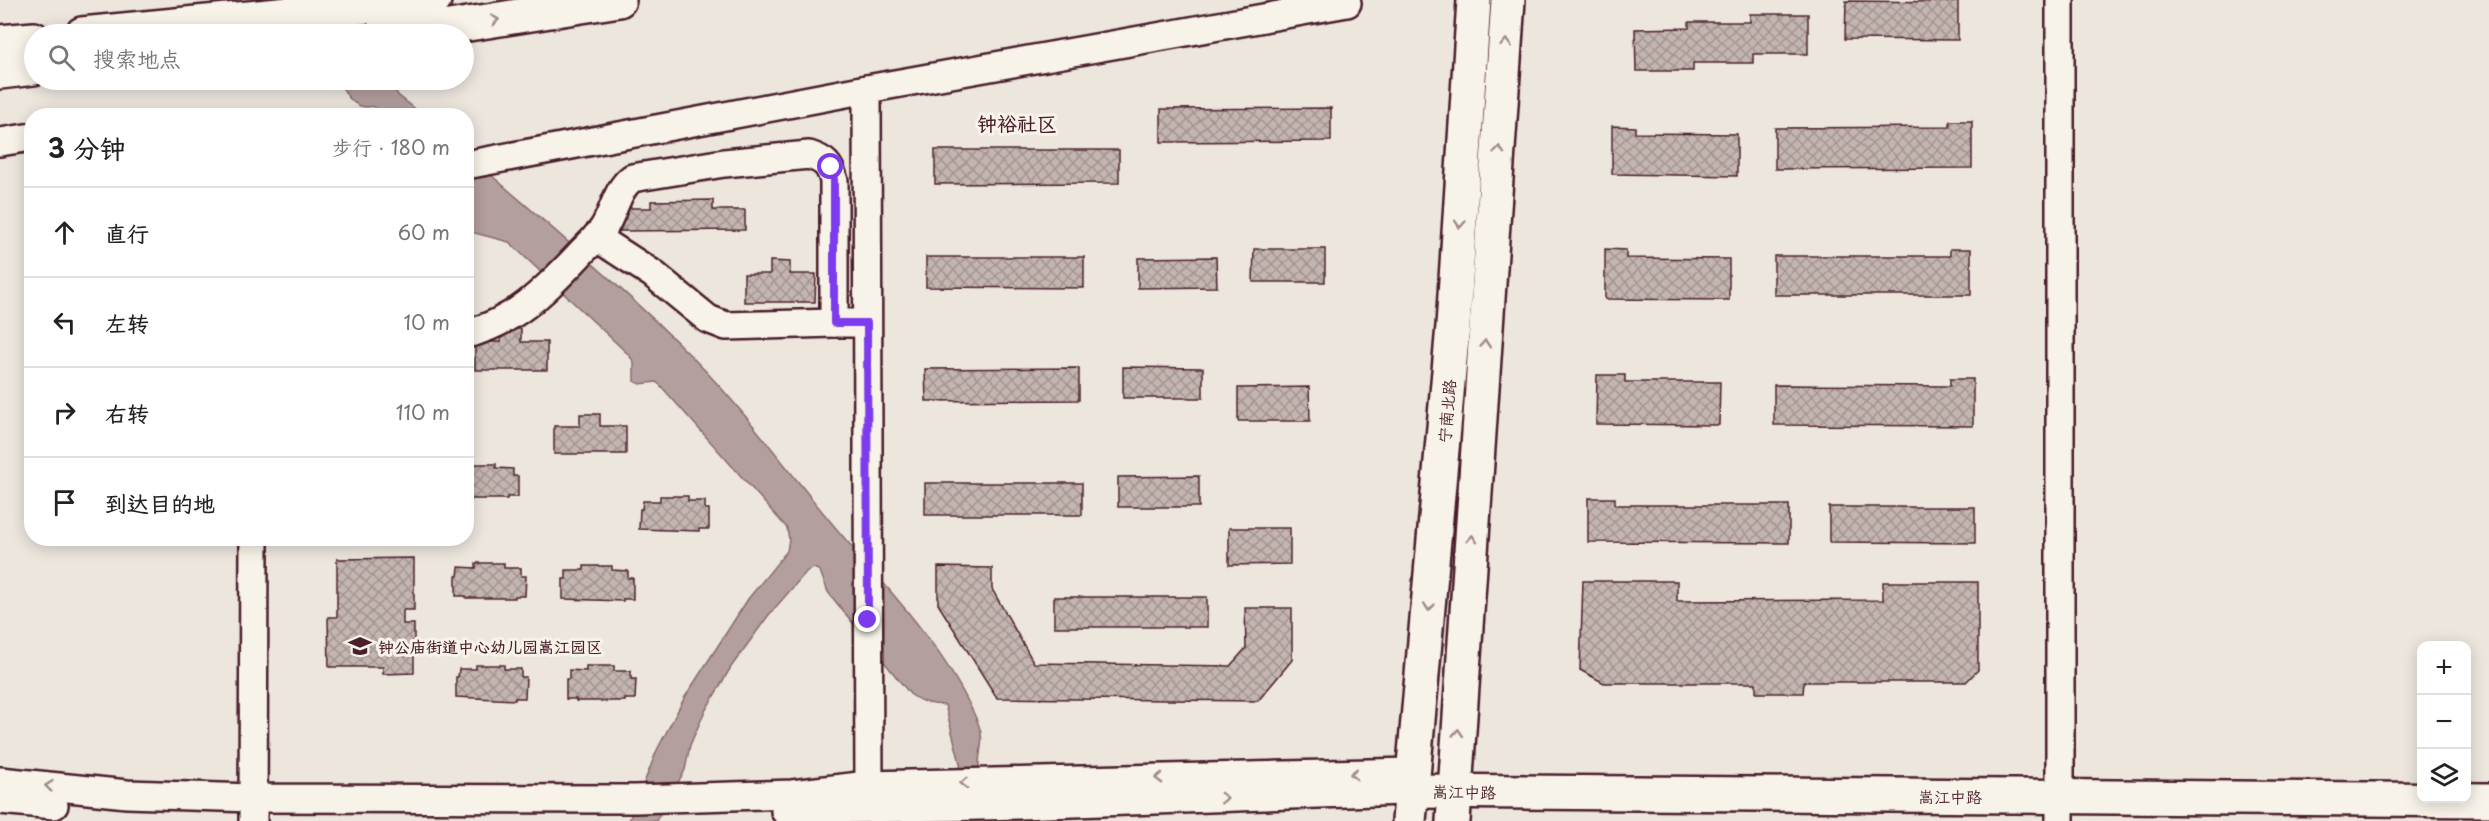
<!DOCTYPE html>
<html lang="zh">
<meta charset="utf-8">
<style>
:root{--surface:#fff;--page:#f6f6f6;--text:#222;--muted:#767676;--line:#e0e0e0}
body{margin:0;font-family:"Playpen Sans","LXGW WenKai TC",sans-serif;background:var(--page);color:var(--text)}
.controls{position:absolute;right:18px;bottom:18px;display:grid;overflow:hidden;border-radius:12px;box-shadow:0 3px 15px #0003}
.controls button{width:54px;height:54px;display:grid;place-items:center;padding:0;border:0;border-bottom:2px solid var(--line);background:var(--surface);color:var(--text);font:30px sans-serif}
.stop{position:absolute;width:18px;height:18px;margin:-14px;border:4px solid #7c3aed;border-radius:50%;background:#fff}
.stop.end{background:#7c3aed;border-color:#fff;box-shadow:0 2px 6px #0008}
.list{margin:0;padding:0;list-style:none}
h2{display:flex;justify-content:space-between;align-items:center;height:78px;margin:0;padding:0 24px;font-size:26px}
h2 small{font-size:20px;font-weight:400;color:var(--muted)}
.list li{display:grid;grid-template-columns:39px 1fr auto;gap:18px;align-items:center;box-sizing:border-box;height:90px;padding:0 24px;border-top:2px solid var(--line)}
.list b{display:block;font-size:22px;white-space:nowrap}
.list em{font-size:20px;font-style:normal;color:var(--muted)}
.icon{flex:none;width:33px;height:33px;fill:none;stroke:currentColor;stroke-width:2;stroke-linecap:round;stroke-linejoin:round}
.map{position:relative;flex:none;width:2489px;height:821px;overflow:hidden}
.search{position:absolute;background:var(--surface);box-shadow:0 3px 15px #0003;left:24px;top:24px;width:450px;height:66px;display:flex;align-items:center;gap:15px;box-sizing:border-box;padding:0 21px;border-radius:33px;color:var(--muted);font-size:22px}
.panel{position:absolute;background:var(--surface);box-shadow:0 3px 15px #0003;left:24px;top:108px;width:450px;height:438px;border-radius:24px}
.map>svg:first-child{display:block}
.water{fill:#b39f9d;stroke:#896c6f;stroke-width:1.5}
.building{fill:url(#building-cross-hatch);stroke:#4a1f2b;stroke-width:1.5}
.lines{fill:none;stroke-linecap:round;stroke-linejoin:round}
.minor-casing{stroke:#4a1f2b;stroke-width:32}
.major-casing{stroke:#4a1f2b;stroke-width:38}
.highway-casing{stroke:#4a1f2b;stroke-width:38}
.minor{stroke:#f7f3e8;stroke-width:27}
.major{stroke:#f7f3e8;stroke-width:33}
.highway{stroke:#f7f3e8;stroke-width:33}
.oneway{stroke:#a0898a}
.route{stroke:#7c3aed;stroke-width:8}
.labels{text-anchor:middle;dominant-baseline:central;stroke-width:6;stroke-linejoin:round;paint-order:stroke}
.street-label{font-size:16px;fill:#4a1f2b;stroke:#f7f3e8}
.poi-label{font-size:16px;font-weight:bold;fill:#4a1f2b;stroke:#f7f3e8;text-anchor:start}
.quarter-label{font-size:20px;font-weight:bold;fill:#4a1f2b;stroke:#f7f3e8}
</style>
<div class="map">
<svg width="2489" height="821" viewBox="0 0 2489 821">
<defs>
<pattern id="building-cross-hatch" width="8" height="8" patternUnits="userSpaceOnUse" patternTransform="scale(1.5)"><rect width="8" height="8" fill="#c4b5b0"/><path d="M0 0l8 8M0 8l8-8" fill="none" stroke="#a1938f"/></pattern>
</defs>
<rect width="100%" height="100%" fill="#ece6dd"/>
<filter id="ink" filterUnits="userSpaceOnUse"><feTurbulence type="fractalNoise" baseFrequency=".0167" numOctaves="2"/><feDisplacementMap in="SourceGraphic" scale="12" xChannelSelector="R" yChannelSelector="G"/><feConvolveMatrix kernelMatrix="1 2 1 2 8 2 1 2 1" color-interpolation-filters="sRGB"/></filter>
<g filter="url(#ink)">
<g class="water">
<polygon points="288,0 318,0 345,34 312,34"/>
<path d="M339,80h47l13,16 24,19h-38l-12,-9c-18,5 -28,-11 -34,-26z"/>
<path d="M466,153c77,68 157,134 229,207 55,56 100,121 151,180 49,56 103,114 132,183 8,19 0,28 1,45 1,17 7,36 11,53h-24l-6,-58 -15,-58c-15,-1 -23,-2 -35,-11l-82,-102 -8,-21 -6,-3 -7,3 -39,45 -37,51 -26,44 -15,34 -5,25 -29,51h-27l28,-71 28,-53 63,-98 39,-48 2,-12 -2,-11 -127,-143 -4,-3 -16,2 -6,-3v-19l-5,-7 -120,-113 -42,-11z"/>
</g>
<g class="building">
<polygon points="1846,1 1958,2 1958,40 1845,39"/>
<polygon points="1750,14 1808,14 1808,54 1753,54 1753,63 1693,63 1693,71 1636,71 1635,29 1689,28 1689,22 1750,22"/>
<polygon points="1331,108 1331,141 1161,142 1161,109"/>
<polygon points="1950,121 1972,121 1972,168 1775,169 1775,128 1950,127"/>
<polygon points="1612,126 1635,127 1635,133 1737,134 1737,176 1612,174"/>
<polygon points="935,150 1119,150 1119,183 935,184"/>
<polygon points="713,200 713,210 745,210 745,230 620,231 620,208 651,208 651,201"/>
<polygon points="1254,249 1325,249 1325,282 1253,282"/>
<polygon points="1605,249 1626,250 1626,258 1729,259 1729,300 1605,299"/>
<polygon points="1950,249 1971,249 1971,295 1774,295 1774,256 1950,256"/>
<polygon points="926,257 1084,257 1084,288 926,287"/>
<polygon points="1216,257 1217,287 1138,288 1138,258"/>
<polygon points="770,261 790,262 790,274 816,274 815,302 744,302 744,274 770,274"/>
<polygon points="501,329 521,329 521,342 547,342 547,370 475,370 475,342 501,342"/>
<polygon points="1123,367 1203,368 1203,398 1123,398"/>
<polygon points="1079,368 1079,400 926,401 925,369"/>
<polygon points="1597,375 1625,375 1625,382 1720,382 1719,425 1596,424"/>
<polygon points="1950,379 1973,379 1973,426 1774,425 1774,385 1950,386"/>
<polygon points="1309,387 1310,421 1238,421 1238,388"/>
<polygon points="580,414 600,414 600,426 626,426 626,454 554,454 554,426 580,426"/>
<polygon points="469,464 496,464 496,468 513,469 513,476 518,476 518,497 507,497 507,499 466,499 466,469"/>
<polygon points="1199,476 1199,507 1118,507 1118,477"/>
<rect x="925" y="483" width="157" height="32"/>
<polygon points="660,496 688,496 688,501 705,501 705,509 709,509 709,529 699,529 699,531 639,529 640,509 642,509 643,501 660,501"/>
<polygon points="1588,498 1615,498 1615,505 1789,505 1789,543 1588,542"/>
<polygon points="1829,507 1975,507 1975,543 1829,542"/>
<polygon points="1229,528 1290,528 1290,564 1229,565"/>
<polygon points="414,558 414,610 403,610 403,624 414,624 414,673 383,674 383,667 329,667 328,617 337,617 337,559"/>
<polygon points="476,563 504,563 504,568 521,568 521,576 526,576 525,596 515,596 515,598 466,598 466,596 456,596 456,576 458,576 459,567 476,568"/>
<polygon points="584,566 612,566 612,570 628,571 628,578 633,578 633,599 623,599 623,601 563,599 563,579 566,579 566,570 584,570"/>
<polygon points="938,567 992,568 992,589 1034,663 1230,666 1246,648 1245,608 1292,608 1292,660 1258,701 997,698 938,604"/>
<polygon points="1583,581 1677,581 1677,601 1883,600 1883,582 1978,582 1978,670 1966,682 1804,682 1803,693 1756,693 1756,683 1604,683 1580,670"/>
<rect x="1054" y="597" width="153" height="30"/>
<polygon points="476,665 504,665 504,669 521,669 521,677 526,677 525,698 515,698 515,700 456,697 456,677 458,677 459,669 476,669"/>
<polygon points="586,666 614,666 614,671 631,671 631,679 636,679 635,699 625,699 625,701 576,701 576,699 566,699 566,679 569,679 569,670 586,671"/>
</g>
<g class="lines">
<g class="minor-casing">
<g id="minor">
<polyline points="0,142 32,137"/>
<polyline points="466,165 867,89"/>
<polyline points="596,237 653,274 708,319 726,326 834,323"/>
<path d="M466,334c47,-11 80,-44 112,-78 8,-9 18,-17 25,-27 11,-16 13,-39 29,-51l92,-15 85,-8c16,5 21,10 25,26v142h33"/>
<polyline points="0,781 127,794 252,798 635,799 792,794 868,785 1412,772"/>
<polyline points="0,800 54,805"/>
<polyline points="869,803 867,89 1347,3"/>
<polyline points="785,811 1019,805 1403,791"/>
<polyline points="253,821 254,538"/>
<polyline points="2060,821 2060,0"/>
</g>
</g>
<g class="major-casing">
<g id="major">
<polyline points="1410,791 2489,800"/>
<polyline points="1409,821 1453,326 1474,0"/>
<polyline points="1453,821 1508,0"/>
</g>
</g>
<g class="highway-casing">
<g id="highway">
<polyline points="82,34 434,0"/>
<polyline points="381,34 437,29 619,0"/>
<polyline points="0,42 34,39"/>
<polyline points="0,72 34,68"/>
</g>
</g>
<use href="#minor" class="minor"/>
<use href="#major" class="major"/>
<use href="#highway" class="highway"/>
</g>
<defs><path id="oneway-chevron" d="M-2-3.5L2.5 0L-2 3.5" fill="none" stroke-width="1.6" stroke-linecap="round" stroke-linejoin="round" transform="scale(1.5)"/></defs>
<g class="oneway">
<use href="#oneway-chevron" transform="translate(495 20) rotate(-9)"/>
<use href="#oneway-chevron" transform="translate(1506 43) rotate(-87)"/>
<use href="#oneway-chevron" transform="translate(1499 150) rotate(-86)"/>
<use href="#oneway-chevron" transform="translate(1460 224) rotate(94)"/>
<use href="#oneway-chevron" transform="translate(1485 344) rotate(-86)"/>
<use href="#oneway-chevron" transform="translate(1472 539) rotate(-86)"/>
<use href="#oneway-chevron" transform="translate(1429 607) rotate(96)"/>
<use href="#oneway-chevron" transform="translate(1458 733) rotate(-86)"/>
<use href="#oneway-chevron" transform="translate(1354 774) rotate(179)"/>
<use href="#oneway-chevron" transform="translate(1159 778) rotate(179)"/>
<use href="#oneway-chevron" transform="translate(964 783) rotate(179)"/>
<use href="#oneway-chevron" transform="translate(49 786) rotate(-174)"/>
<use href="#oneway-chevron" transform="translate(1224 798) rotate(-2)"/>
</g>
</g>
<g class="lines" filter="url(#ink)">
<polyline class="route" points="831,167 834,180 834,323 867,323 868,620"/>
</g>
<defs>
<g id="school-bare" transform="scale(1.8)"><path d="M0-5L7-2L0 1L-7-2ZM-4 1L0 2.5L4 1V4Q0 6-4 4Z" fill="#4a1f2b" stroke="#f7f3e8" stroke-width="2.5" paint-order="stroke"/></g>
</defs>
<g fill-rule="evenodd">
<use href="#school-bare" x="360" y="646"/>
</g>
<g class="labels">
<g class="street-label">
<text transform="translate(1446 411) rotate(-85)">宁南北路</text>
<text transform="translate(1464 791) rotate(1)">嵩江中路</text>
<text x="1950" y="796">嵩江中路</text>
</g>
<g class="poi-label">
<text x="378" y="646">钟公庙街道中心幼儿园嵩江园区</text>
</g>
<g class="quarter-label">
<text x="1017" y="123">钟裕社区</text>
</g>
</g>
</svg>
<div class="controls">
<button>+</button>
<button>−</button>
<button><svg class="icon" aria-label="layers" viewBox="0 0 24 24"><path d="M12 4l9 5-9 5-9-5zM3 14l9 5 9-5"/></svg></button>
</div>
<div class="stop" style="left:831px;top:167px"></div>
<div class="stop end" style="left:868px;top:620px"></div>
<div class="search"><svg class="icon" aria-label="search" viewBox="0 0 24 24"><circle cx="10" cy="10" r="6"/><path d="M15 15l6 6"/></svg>搜索地点</div>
<section class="panel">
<h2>3 分钟<small>步行 · 180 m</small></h2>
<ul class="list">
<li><svg class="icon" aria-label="ahead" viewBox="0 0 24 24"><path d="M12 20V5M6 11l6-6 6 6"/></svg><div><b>直行</b></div><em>60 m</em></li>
<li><svg class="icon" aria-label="left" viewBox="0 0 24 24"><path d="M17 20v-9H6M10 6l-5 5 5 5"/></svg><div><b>左转</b></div><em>10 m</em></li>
<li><svg class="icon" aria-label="right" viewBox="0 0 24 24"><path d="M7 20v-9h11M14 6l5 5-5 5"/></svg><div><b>右转</b></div><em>110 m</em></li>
<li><svg class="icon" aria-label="arrive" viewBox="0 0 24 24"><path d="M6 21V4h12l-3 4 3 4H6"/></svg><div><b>到达目的地</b></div></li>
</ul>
</section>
</div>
